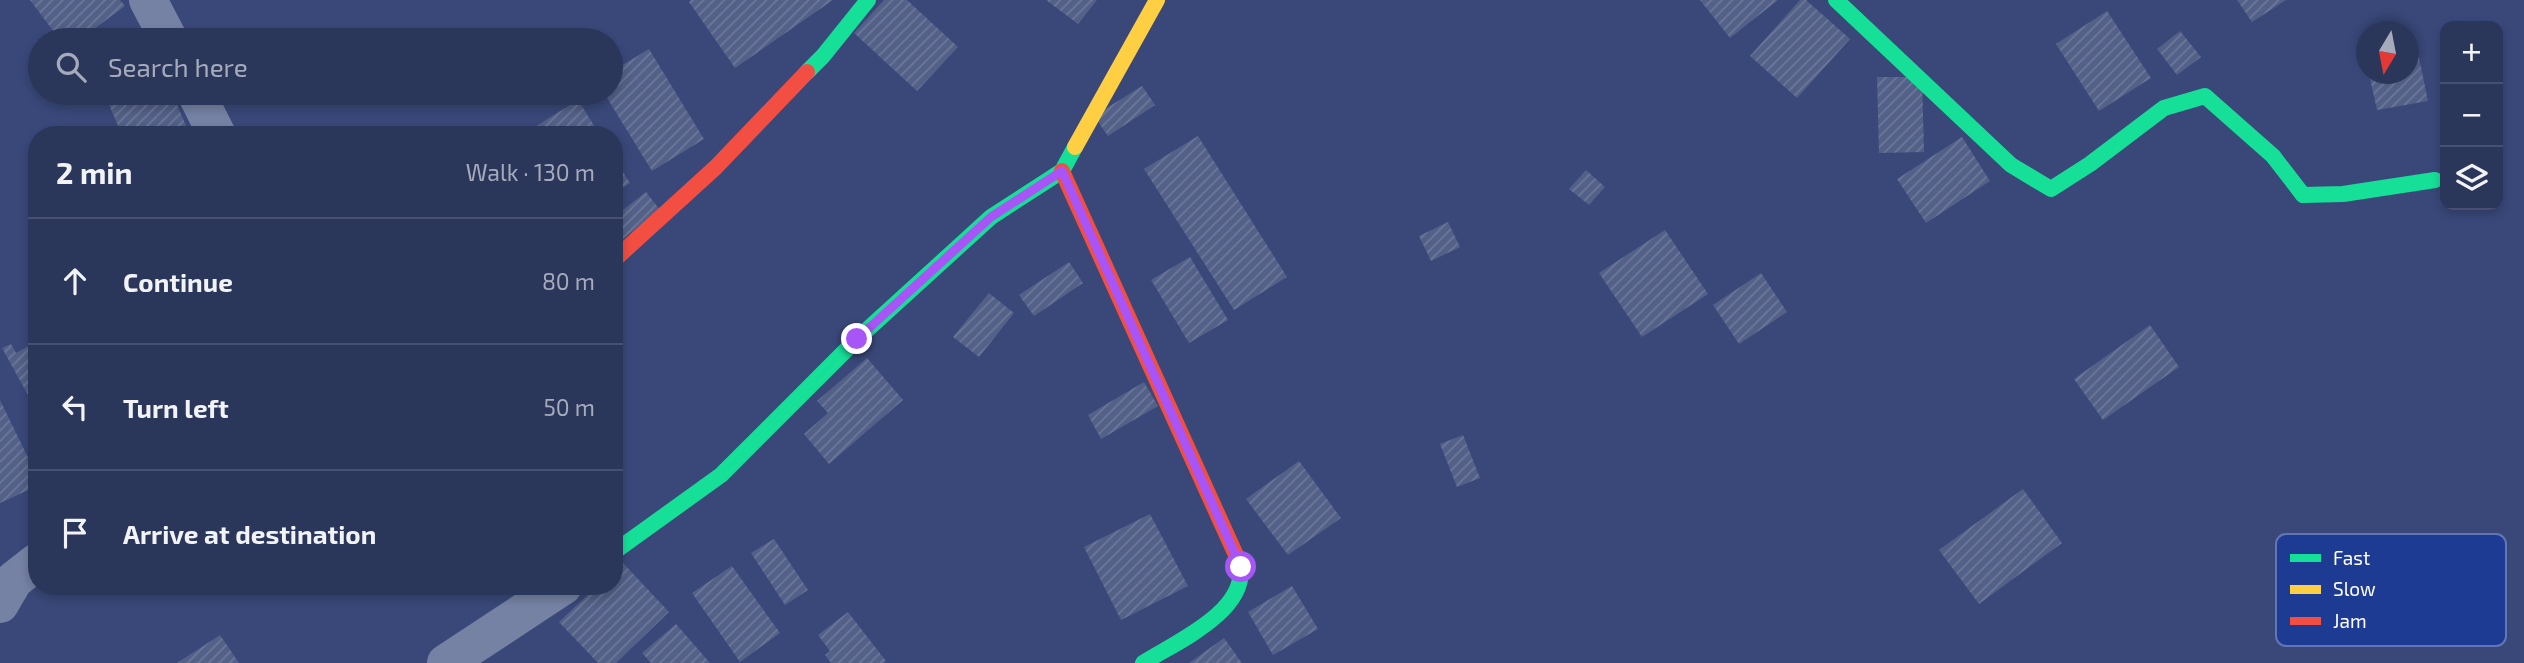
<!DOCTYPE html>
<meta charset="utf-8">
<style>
:root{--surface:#2b365b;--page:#333e61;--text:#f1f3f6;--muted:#a6abbb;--line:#475071}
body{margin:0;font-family:"Exo 2",sans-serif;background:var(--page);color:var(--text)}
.controls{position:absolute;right:21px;top:21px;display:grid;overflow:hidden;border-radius:14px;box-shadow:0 4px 10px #0003}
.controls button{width:63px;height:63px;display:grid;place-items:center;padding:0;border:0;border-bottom:2px solid var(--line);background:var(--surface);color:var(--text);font:35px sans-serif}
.compass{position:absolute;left:2356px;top:21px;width:63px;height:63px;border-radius:50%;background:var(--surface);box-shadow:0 4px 10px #0003;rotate:190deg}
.stop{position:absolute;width:21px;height:21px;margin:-16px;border:5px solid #a855f7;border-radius:50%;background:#fff}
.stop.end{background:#a855f7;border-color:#fff;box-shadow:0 2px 7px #0008}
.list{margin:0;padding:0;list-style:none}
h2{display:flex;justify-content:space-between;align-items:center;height:91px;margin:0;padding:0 28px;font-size:30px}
h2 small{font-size:23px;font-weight:400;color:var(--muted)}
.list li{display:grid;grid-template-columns:46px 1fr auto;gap:21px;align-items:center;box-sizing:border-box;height:126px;padding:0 28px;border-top:2px solid var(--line)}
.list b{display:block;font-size:26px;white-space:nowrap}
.list em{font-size:23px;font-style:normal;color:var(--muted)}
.icon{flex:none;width:38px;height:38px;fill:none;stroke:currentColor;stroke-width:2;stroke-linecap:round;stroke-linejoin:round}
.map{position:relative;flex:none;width:2524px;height:663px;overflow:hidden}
.search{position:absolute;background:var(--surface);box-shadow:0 4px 10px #0003;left:28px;top:28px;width:595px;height:77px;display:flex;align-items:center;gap:18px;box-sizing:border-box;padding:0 24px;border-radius:38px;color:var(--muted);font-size:26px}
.panel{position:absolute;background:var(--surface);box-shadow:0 4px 10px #0003;left:28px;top:126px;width:595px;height:469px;border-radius:28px}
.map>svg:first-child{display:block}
.building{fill:url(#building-hatch)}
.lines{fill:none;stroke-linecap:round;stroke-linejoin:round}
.street{stroke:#7682a4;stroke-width:38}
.fast{stroke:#16e098;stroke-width:16}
.slow{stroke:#ffcf43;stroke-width:16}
.jam{stroke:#f24e42;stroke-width:16}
.route{stroke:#a855f7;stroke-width:9}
.key{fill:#1e3b94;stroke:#6276b4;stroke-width:2}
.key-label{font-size:19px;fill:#fff}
</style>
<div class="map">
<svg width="2524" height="663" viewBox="0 0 2524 663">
<defs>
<pattern id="building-hatch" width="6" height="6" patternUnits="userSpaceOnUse" patternTransform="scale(1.75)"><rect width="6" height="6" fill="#536087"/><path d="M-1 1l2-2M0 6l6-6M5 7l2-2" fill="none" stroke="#6d7899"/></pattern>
</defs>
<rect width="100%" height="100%" fill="#394879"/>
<g class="building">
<polygon points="30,0 120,0 125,6 79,40 60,40"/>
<polygon points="691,0 833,0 735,68 689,2"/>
<polygon points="884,0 907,0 958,47 917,91 854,33"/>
<polygon points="1046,0 1097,0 1078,24"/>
<polygon points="1700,0 1778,0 1730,38"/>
<polygon points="1800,0 1806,0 1850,39 1797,98 1750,56"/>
<polygon points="2237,0 2286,0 2252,22"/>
<polygon points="2107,11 2151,78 2099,111 2056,44"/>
<polygon points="2180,31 2201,57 2177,75 2157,49"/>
<polygon points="2417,48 2428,101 2377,110 2369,74 2408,74 2408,49"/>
<polygon points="649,49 704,139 652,171 604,93 611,93 611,72"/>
<polygon points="1877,77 1922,77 1924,152 1879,153"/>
<polygon points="1142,86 1155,105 1108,136 1094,116"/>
<polygon points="104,93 172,93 187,128 172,135 122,135"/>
<polygon points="578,100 600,135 522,135"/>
<polygon points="1198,136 1287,277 1234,310 1144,169"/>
<polygon points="1962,137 1990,181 1926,223 1897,179"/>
<polygon points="614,158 630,183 614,193"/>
<polygon points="1586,170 1605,187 1589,205 1569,189"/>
<polygon points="646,192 660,210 614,246 614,217"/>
<polygon points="1448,222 1460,247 1431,261 1419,236"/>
<polygon points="1665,230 1708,294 1642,337 1599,273"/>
<polygon points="1190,257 1228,320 1189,343 1151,280"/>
<polygon points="1069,262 1083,283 1034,316 1019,295"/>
<polygon points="1761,273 1787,312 1739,344 1713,305"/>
<polygon points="989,293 1014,313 979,357 953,337"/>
<polygon points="2150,325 2179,367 2103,420 2074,379"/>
<polygon points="37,341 37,402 33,404 2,348 11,344 16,353"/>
<polygon points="867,358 903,400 829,464 804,434 828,413 817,401"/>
<polygon points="1144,382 1158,406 1101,439 1088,415"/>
<polygon points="0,400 37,476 37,486 0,503"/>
<polygon points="1463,435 1480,478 1457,487 1440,444"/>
<polygon points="1299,461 1341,518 1288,555 1246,499"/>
<polygon points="2023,489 2062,543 1979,604 1939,550"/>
<polygon points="1150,514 1188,586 1121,620 1084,547"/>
<polygon points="774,539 808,590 785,605 751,553"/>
<polygon points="622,562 669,612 616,663 598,663 559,622 597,586 614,586 614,570"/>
<polygon points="732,566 780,633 740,662 692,593"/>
<polygon points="1292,586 1318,629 1273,655 1248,612"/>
<polygon points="848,612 886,661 884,663 831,663 825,655 830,651 818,635"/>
<polygon points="676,624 710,663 651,663 642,653"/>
<polygon points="220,635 239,663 177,663"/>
<polygon points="1224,638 1242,663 1189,663"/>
</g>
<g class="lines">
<g class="street">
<polyline points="148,0 169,40"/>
<polyline points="196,93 217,135"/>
<polyline points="0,604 14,580 37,562"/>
<polyline points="446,663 563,586"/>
</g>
<g class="fast">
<polyline points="1836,0 2011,165 2051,189 2090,164 2164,108 2205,96 2273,156 2303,195 2343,194 2435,180"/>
<polyline points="807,72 823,56 868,0"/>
<polyline points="614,552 721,475 857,339 991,217 1062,171 1075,147"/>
<path d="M1143,663c33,-21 106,-52 97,-99"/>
</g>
<polyline class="slow" points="1075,147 1157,0"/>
<g class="jam">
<polyline points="1062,171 1240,564"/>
<polyline points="614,260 716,167 807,72"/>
</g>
</g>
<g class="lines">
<polyline class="route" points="857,339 991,217 1062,171 1241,567"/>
</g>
<rect x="2276" y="534" width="230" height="112" rx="10" class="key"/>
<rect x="2290" y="554" width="31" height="8" fill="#16e098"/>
<rect x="2290" y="585" width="31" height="9" fill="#ffcf43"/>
<rect x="2290" y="617" width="31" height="8" fill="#f24e42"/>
<g class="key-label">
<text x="2333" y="565">Fast</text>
<text x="2333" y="596">Slow</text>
<text x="2333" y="628">Jam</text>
</g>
</svg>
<div class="controls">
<button>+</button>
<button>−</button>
<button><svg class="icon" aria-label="layers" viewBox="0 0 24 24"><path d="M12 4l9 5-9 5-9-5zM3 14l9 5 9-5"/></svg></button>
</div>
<svg class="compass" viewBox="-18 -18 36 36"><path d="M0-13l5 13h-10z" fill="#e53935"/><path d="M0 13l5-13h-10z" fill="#a6abbb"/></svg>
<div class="stop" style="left:1241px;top:567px"></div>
<div class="stop end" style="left:857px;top:339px"></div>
<div class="search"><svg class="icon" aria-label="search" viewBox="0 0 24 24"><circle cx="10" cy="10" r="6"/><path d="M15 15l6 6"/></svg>Search here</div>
<section class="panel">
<h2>2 min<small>Walk · 130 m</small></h2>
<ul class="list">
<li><svg class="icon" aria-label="ahead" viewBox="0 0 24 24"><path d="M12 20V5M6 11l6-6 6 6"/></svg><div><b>Continue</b></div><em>80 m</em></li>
<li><svg class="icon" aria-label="left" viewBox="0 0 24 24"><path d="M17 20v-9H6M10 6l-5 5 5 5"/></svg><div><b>Turn left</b></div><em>50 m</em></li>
<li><svg class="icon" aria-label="arrive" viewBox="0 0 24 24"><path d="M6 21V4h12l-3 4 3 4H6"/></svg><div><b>Arrive at destination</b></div></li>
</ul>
</section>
</div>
